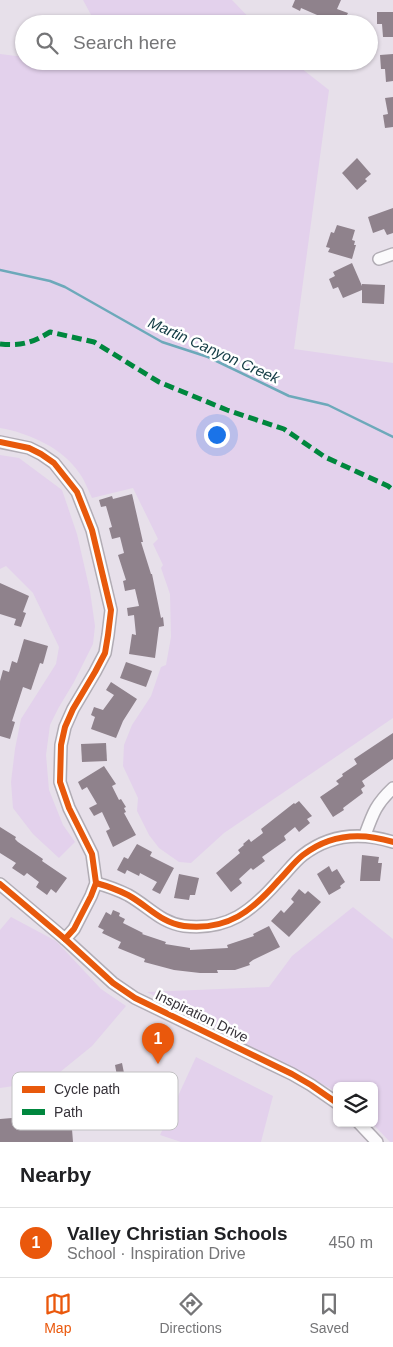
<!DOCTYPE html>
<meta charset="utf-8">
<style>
:root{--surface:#fff;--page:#f2f2f2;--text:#202124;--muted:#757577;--line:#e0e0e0;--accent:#ea580c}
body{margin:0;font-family:Arial,sans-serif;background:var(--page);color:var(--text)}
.controls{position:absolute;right:15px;bottom:15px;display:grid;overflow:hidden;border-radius:8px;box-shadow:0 1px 4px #0004}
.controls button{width:45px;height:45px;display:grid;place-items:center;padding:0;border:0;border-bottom:1px solid var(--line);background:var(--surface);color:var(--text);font:25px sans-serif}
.you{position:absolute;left:216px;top:434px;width:18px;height:18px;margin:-12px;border:4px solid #fff;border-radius:50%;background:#1a73e8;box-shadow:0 0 0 8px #1a73e833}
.badge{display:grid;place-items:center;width:32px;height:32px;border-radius:50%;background:var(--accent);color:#fff;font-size:16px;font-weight:700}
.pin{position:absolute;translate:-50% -41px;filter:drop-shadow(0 1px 2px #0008)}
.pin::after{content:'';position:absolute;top:26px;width:18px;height:15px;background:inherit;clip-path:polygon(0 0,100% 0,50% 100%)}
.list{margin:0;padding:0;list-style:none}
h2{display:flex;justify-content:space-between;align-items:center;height:65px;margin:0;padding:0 20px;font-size:21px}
h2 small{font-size:16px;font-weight:400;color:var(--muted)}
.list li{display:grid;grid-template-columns:32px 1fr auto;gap:15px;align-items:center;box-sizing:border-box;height:70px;padding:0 20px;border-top:1px solid var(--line)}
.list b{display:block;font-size:19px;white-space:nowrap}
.list p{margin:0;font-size:16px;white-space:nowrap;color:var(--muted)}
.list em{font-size:16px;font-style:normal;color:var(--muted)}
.icon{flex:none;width:28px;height:28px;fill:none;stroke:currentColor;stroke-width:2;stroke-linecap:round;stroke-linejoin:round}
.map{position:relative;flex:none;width:393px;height:1142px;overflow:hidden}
.search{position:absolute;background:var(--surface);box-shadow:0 1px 4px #0004;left:15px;right:15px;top:15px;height:55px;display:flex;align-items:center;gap:12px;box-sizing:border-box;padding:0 18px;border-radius:28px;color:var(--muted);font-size:19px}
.sheet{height:135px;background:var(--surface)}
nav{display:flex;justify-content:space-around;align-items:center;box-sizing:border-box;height:70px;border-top:1px solid var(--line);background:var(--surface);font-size:14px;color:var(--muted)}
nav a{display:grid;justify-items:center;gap:2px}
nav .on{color:var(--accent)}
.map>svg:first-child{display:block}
.green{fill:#e3d1ec}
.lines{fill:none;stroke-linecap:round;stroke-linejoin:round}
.stream{stroke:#6da9ba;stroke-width:2.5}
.building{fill:#8f828c}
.street-casing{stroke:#b1acb4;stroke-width:14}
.street{stroke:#fbfafc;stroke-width:11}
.quiet{stroke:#00873e;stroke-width:5;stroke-dasharray:10 5;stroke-linecap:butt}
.cycleway-casing{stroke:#fff;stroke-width:9}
.cycleway{stroke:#e8590c;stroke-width:6}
.labels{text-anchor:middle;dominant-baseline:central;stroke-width:5;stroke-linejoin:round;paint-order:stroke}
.street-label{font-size:14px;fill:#353138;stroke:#fff}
.water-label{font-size:15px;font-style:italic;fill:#133c45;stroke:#fff}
.key{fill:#fff;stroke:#c2c1c3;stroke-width:1}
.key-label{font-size:14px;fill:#353138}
</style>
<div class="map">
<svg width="393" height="1142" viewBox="0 0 393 1142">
<rect width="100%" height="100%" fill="#e7e0ea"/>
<g class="green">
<polygon points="83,0 232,0 255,24 96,24"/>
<path d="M0,54l24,3v4h268l37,29 -35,259 99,14v355l-169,115 -33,30 -12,-1 -20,-14 -10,-13 -12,-24 1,-13 -15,-32 1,-21 8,-20 19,-29 10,-29 5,-2 5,-28 -1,-43 -9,-26 2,-3 -10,-21 5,-5 -25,-51 -41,10c-4,-8 -7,-17 -12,-24 -17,-26 -51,-41 -80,-46z"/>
<polygon points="0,455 19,458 62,490 77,534 90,591 95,626 93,644 74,682 59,707 50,725 46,755 49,790 63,825 75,842 59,858 33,834 13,808 11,782 15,749 21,719 56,664 59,647 33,593 6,566 0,569"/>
<polygon points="353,907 393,939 393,1142 390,1142 372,1123 374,1123 374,1086 337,1086 337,1092 147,992 269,987 292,956"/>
<polygon points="11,917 56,941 101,989 126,1006 92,1046 49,1081 0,1088 0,930"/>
<polygon points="196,1057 273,1096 261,1142 181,1142 160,1135"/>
</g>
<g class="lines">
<polyline class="stream" points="0,270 50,281 65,287 162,342 208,357 289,396 328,405 393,437"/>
</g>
<g class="building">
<polygon points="295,0 341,0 337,9 348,13 346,17 361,22 361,24 322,24 324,18 301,8 300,11 292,7"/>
<polygon points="377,12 393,12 393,37 383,37 382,24 377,24"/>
<polygon points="73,15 93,24 70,24"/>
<polygon points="393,54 393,81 386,82 385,69 381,69 380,55"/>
<polygon points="393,97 393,127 385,128 383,115 388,114 385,98"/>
<polygon points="357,158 371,174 365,179 367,181 357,190 342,173"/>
<polygon points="393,208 393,233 387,235 384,229 373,233 368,217"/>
<polygon points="337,225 355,230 352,240 355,241 354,245 356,245 352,259 328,252 330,248 326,247 331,232 334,233"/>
<polygon points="352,263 362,286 362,284 385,285 384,304 362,303 362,290 343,298 338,287 333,289 329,279 335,276 333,272"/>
<polygon points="132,494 143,542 141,542 151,574 152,574 161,618 163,617 164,626 159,627 155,658 129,654 132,634 136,635 134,615 128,616 127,608 139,606 135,589 125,591 123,581 126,580 118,555 124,553 120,537 112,539 109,528 112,527 106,506 101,507 99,500 112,496 113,499"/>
<polygon points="0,583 29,596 23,612 26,613 21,627 14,625 16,619 0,614"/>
<polygon points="24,639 48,646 43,664 40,663 31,690 23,687 12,721 15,722 10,739 0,736 0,681 3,670 9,672 12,661 17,663"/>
<polygon points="126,662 152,671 146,687 120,678"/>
<polygon points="111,682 137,699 123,721 116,738 91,729 95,717 91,715 94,707 103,710 114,695 106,690"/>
<polygon points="393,733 393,759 362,781 365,786 361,789 363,793 343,808 344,810 333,817 320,797 339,784 336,781 343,776 342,774 357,764 354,759"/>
<polygon points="106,743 107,761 82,762 81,744"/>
<polygon points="104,766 116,784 112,786 119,800 121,799 126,807 124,808 126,812 124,813 136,835 113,847 106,831 110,829 102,812 94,816 89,808 97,804 87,787 82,790 78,782"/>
<polygon points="299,801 312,816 307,819 310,823 299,832 295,827 284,836 286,840 262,857 265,861 253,870 251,868 239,879 242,883 231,892 216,873 240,853 238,850 244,845 243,844 249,839 251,842 263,833 261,829 294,803 295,804"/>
<polygon points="0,827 16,837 15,839 18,842 43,859 42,861 67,878 56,893 51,889 47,895 36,887 39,882 27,873 24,876 12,868 16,863 0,853"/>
<polygon points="137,844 152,852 150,856 174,868 160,894 152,890 157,882 140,873 139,876 127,870 125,874 117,870 124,857 128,859"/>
<polygon points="362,855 379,857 378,863 382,863 380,881 360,881"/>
<polygon points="329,866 332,872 337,869 345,882 340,886 341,888 329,895 317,874"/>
<polygon points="179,874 199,878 195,895 190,895 189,900 174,898"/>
<polygon points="299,889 305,894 308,891 321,902 289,937 271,921 281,910 284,913 294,902 291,899"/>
<polygon points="113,910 120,913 119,916 125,919 123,923 143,933 142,934 166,942 165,944 190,948 190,950 228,948 227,945 254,936 253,934 269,926 280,947 253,960 249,963 250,965 235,970 217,970 218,973 200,973 174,970 144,962 145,959 118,948 121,942 102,933 104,930 98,927 106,912 111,915"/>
<polygon points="122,1063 130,1103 107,1108 120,1092 115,1065"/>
<polygon points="60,1114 61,1117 71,1116 73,1142 0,1142 0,1119"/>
</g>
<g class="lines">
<g class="street-casing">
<g id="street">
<polyline points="379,259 393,254"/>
<polyline points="0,442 29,448 41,454 54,463 77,492 92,530 111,610 108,635 105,653 95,672 73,709 65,727 61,745 60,782 69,808 92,854 96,883 91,896 74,929 65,939 0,884"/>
<path d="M365,835c8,-22 11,-31 28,-47"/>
<path d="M96,883c11,3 22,7 32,12 20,11 33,28 56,31 44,5 68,-15 95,-46 8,-8 15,-18 24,-25 27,-21 58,-23 90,-13"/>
<polyline points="65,939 113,983 135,998 292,1074 311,1085 337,1103"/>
<polyline points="359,1123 377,1142"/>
</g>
</g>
<use href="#street" class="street"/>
<path class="quiet" d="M0,344c21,2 32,-1 50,-12l44,10 65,40 68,28 57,19 41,28 63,29 5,4"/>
<g class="cycleway-casing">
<g id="cycleway">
<polyline points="0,442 29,448 41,454 54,463 77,492 92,530 111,610 108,635 105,653 95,672 73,709 65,727 61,745 60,782 69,808 92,854 96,883 91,896 74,929 65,939 0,884"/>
<path d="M96,883c11,3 22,7 32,12 20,11 33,28 56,31 44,5 68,-15 95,-46 8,-8 15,-18 24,-25 27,-21 58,-23 90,-13"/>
<polyline points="65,939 113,983 135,998 292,1074 311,1085 337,1103"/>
</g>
</g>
<use href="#cycleway" class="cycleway"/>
</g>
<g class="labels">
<g class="street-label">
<text transform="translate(202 1016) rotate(26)">Inspiration Drive</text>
</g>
<g class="water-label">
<text transform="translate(214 350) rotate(24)">Martin Canyon Creek</text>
</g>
</g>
<rect x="12" y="1072" width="166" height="58" rx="8" class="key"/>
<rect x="22" y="1086" width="23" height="7" fill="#e8590c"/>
<rect x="22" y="1109" width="23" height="6" fill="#00873e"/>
<g class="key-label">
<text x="54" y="1094">Cycle path</text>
<text x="54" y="1117">Path</text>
</g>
</svg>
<div class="controls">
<button><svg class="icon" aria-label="layers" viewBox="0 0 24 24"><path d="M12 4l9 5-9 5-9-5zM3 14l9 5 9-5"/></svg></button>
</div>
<div class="you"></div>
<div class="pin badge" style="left:158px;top:1064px">1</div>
<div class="search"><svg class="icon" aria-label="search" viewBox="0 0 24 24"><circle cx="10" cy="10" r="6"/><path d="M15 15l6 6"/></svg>Search here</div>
</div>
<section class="sheet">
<h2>Nearby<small></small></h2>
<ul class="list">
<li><span class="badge">1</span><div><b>Valley Christian Schools</b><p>School · Inspiration Drive</p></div><em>450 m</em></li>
</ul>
</section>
<nav>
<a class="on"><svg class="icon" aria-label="map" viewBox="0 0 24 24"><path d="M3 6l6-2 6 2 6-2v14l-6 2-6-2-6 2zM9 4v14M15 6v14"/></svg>Map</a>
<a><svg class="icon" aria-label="directions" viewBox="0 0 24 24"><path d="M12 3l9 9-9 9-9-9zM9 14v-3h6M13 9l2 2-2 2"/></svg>Directions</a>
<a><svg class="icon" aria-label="saved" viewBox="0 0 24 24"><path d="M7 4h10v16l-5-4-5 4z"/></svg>Saved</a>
</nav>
